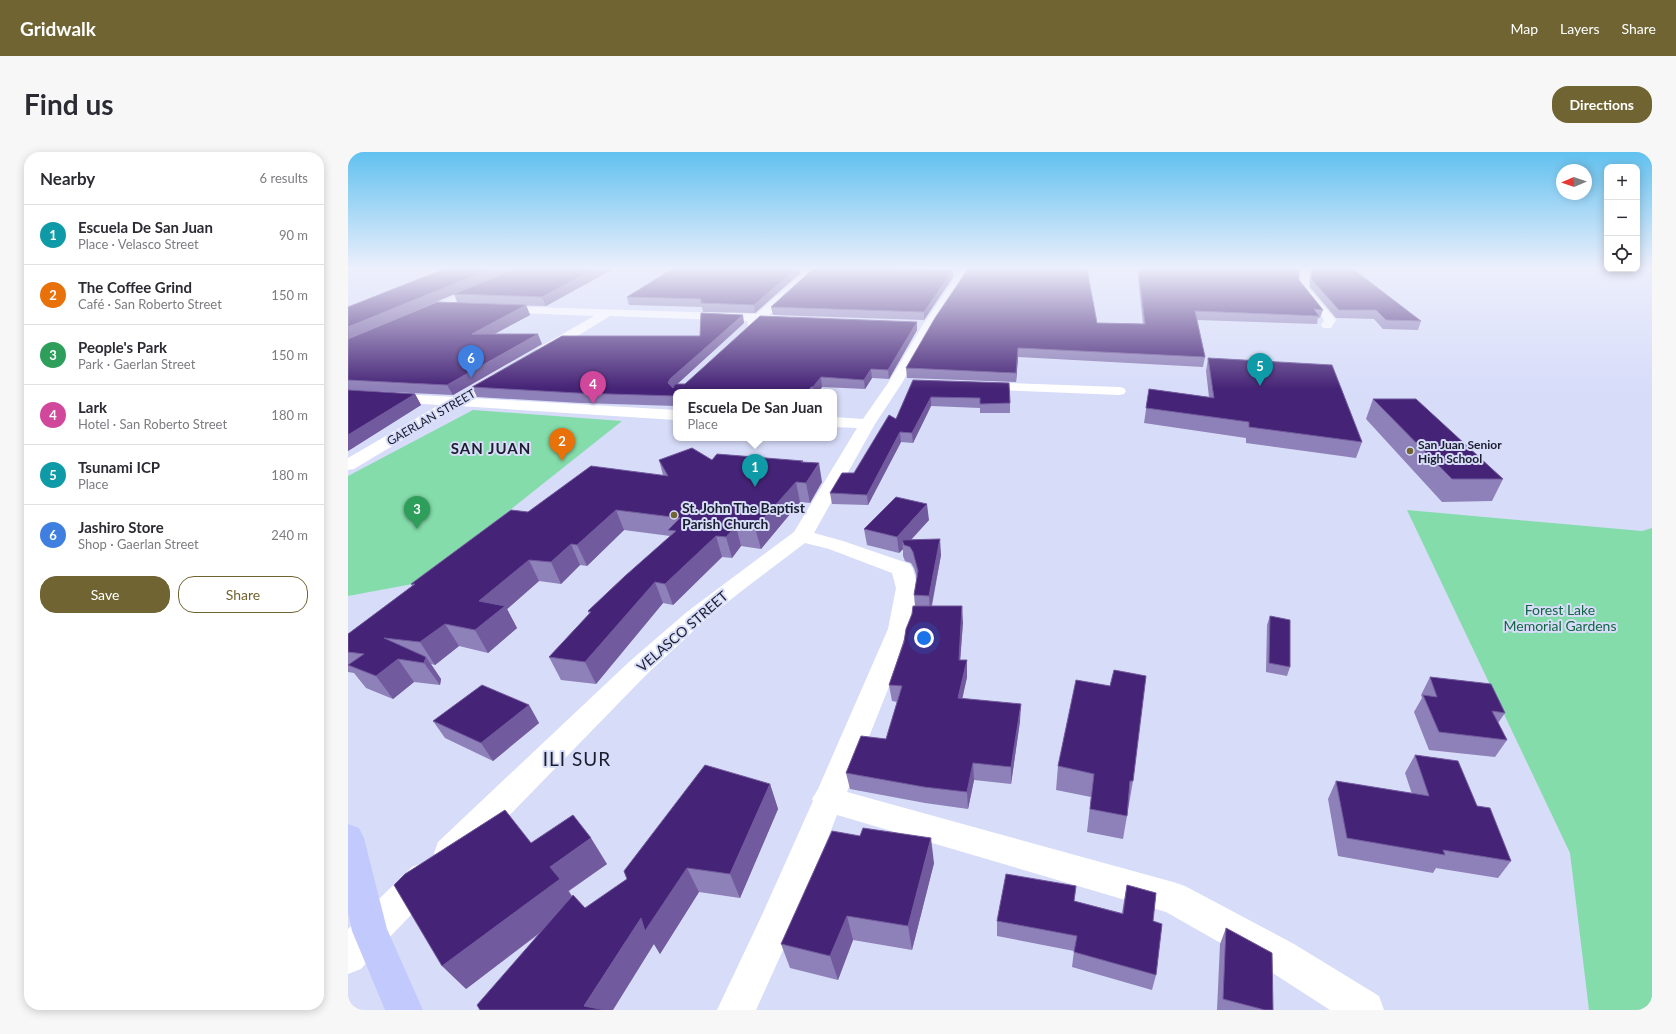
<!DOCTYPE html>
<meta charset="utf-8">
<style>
:root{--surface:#fff;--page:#f7f7f7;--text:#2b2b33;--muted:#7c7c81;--line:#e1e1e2;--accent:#706532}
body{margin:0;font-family:Lato,sans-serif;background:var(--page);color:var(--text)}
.controls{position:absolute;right:12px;top:12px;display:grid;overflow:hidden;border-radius:8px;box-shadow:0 2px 10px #0003}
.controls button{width:36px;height:36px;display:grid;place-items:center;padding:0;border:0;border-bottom:1px solid var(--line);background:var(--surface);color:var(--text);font:20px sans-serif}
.compass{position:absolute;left:1208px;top:12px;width:36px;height:36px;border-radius:50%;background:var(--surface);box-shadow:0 2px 10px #0003;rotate:268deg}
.you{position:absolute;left:576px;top:486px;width:14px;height:14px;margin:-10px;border:3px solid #fff;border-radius:50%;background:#1a73e8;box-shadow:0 0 0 6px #1a73e833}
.badge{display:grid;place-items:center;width:26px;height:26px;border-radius:50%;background:var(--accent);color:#fff;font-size:13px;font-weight:700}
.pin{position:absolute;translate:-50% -33px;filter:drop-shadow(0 1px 2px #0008)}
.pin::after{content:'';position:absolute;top:21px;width:14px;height:12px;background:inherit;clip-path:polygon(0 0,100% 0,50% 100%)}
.popup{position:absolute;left:325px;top:237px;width:164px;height:52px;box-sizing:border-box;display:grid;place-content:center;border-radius:8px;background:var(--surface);filter:drop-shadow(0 1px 3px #0005);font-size:13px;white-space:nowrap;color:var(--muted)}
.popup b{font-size:15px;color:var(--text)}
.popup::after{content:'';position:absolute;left:50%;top:100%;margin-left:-8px;border:8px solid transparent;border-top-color:var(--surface)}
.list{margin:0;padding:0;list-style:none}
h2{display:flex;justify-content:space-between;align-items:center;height:52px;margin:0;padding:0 16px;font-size:17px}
h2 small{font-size:13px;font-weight:400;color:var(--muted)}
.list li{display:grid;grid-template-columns:26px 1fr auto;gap:12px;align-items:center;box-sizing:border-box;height:60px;padding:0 16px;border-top:1px solid var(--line)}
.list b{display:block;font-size:15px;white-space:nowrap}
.list p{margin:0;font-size:13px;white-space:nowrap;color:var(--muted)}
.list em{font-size:13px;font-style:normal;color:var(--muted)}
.actions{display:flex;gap:8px;padding:12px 16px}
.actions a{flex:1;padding:9px 0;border:1px solid var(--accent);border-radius:16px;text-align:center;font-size:14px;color:var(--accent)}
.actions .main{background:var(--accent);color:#fff}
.icon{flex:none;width:22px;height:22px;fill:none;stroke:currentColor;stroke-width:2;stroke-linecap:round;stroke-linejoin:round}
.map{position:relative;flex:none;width:1304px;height:858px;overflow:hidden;border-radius:16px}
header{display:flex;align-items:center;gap:24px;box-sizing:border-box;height:56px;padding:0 20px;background:var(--accent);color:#fff}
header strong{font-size:19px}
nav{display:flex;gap:22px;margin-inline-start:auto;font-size:14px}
.intro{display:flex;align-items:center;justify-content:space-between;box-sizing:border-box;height:96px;padding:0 24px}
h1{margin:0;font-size:28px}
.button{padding:10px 18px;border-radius:16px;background:var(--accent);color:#fff;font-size:14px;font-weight:700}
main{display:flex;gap:24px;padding:0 24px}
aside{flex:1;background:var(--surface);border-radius:16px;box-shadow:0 2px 10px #0003}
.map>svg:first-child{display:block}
.green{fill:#84dcaa}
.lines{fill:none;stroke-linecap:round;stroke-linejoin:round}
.street{fill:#fff;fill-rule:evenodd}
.secondary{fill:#edeffe;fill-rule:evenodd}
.highway{fill:#c2cafd;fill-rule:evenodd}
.wall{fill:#8e80b8}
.shaded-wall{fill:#715a9d}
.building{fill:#452376;stroke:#715a9d}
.poi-dot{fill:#706532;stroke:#d7dcf9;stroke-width:1.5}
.labels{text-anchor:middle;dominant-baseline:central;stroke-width:4;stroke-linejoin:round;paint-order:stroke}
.far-street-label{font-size:12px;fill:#1b1d2e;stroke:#d7dcf9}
.far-poi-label{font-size:12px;font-weight:bold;fill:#1b1d2e;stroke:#d7dcf9;text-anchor:start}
.poi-label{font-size:14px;font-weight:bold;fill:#1b1d2e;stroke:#d7dcf9;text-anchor:start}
.park-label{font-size:14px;fill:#136640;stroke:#d7dcf9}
.street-label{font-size:14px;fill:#1b1d2e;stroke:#d7dcf9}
.far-district-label{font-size:15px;font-weight:bold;letter-spacing:1px;fill:#1b1d2e;stroke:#d7dcf9}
.near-quarter-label{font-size:19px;letter-spacing:1px;fill:#1b1d2e;stroke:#d7dcf9}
</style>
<header>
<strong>Gridwalk</strong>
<nav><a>Map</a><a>Layers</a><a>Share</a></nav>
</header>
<div class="intro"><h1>Find us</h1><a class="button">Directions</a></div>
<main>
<aside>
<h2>Nearby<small>6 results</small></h2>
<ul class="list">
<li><span class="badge" style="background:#0f9aa8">1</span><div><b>Escuela De San Juan</b><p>Place · Velasco Street</p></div><em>90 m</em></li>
<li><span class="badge" style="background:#e8710a">2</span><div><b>The Coffee Grind</b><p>Café · San Roberto Street</p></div><em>150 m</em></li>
<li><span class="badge" style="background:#2e9e5b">3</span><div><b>People's Park</b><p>Park · Gaerlan Street</p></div><em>150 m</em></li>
<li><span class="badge" style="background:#d1479c">4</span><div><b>Lark</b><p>Hotel · San Roberto Street</p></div><em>180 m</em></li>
<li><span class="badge" style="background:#0f9aa8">5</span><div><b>Tsunami ICP</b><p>Place</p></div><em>180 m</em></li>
<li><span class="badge" style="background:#3f7fe0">6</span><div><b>Jashiro Store</b><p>Shop · Gaerlan Street</p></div><em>240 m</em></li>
</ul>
<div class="actions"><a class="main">Save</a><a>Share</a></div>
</aside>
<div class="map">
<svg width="1304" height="858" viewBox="0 0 1304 858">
<rect width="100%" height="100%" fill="#d7dcf9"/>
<g class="green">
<polygon points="125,258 274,269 70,431 0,444 0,324"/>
<polygon points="1059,358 1294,379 1304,376 1304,858 1241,858 1222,701"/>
</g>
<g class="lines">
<g class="street">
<path d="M459,117h11l-49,46 23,1 2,3 -2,3h-31c-4,4 -6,5 -12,4l-2,-3 1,-2 -138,-5 -62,38h-10l-2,-3 2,-3 56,-32 -95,-4 -4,-1 -2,-2 2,-2 4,-1 257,8z"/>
<polygon points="613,117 623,117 586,174 554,231 527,272 466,381 495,389 562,412 565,417 570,436 564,477 499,640 825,730 837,734 946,792 1031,844 1036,858 982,858 920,818 818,760 489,663 440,787 408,858 369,858 414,763 465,649 464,647 470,637 540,477 548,436 544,421 481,397 457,391 391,441 356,469 300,521 114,712 102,716 90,712 86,701 90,690 282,509 340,459 446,380 509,276 486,275 486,265 515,267 540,231 574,174"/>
<polygon points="955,117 965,117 961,122 961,136 988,168 983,176 975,176 973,173 976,168 951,136 951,121"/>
<polygon points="152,220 157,221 159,224 157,227 125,246 328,258 328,268 111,254 6,317 0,318 0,306 91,253 0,247 0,239 106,245 147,221"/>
<polygon points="632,230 771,235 776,236 778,239 776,242 771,243 627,237 625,234 627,231"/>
<polygon points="76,710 88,715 93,726 88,737 35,792 13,817 0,822 0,777 64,715"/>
</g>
<polygon class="secondary" points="168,117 181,117 179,119 77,164 69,164 67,162 69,160"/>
<polygon class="highway" points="0,672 11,676 16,686 39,777 75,858 37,858 4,779 0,760"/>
</g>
<g class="wall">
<polygon points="96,117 165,117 67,159 109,150 106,142 166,117 265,117 198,154 160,153 178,153 182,163 146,182 194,192 105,243 0,238 67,242 73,253 0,299 0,155"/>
<polygon points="700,117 749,171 795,172 789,117 954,117 951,119 951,128 975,158 972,166 970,166 969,172 849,168 857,205 855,215 670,205 668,230 559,226 558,216"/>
<polygon points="964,117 1073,169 1070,178 1035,177 1026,167 988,166 962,135 962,123"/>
<polygon points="605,118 605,125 576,168 425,163 423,155"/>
<polygon points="452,121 407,161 355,160 354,155 281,153 279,145"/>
<polygon points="569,170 569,178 541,227 524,226 517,237 474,235 470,240 328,240 328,254 233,251 129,245 124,235 352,184 396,171 329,232 337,232"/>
<polygon points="860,206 1014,290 1008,306 898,291 898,286 796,271 801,237 861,245 858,219"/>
<polygon points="565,228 662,251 662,261 632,261 632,256 583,254 565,291 553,290 520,353 484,352 482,341 506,321 548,267"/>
<polygon points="1025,247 1155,327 1144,349 1094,350 1018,267"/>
<polygon points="311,308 364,308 455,310 474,330 462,351 452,350 413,397 393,394 384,406 374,405 325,453 315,451 248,532 213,528 201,505 241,462 240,459 322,384 276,378 239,414 232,413 213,432 191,429 159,457 169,476 140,501 111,494 87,513 83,512 93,527 92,533 66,530 45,547 18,536 6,521 0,520 0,482 64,434 63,432 180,360 315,323"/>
<polygon points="581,368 563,388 593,403 584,454 615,470 612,508 619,508 619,525 614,546 672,569 663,632 626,628 620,657 577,651 502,637 498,621 538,587 549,550 544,549 541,533 567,454 566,443 569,426 566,416 563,411 557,409 555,404 555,397 551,401 519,393 516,377"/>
<polygon points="922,464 942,515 939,524 918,520 919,473"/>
<polygon points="1082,525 1157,561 1150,571 1159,588 1147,605 1081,598 1066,560 1074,546 1073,543"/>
<polygon points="181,553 191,571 145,609 97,586 85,569"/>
<polygon points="1067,603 1129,654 1163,709 1150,726 1088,716 1085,721 990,704 980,647 988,629 1064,642 1057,621"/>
<polygon points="710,614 785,629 775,687 739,680 743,645 708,638"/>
<polygon points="422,632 430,657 392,746 351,740 312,802 306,792 192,781 118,837 183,691 259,712 221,739 224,744 237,756"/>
<polygon points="586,711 564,798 505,788 490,828 442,816 433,792"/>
<polygon points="779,733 805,769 808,823 804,838 724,815 726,799 649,784 649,769 726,749 774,761 776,749"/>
<polygon points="878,776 925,858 869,858 872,792"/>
</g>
<g class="shaded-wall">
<polygon points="143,117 165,117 0,187 0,175"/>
<polygon points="247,117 265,117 198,154 194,145"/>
<polygon points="448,117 452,117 452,121 407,161 406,153"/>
<polygon points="605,118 605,125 576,168 576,160"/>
<polygon points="178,153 182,163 128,192 124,182"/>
<polygon points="395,163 396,171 325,236 320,231 322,227"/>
<polygon points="569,170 569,178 541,227 540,218"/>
<polygon points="190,182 194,192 105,243 99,233"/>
<polygon points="670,196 670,205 668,230 668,221"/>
<polygon points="523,217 524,226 517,237 516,228"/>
<polygon points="473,225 474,235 470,240 466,240 465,235"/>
<polygon points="463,235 463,240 459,240"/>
<polygon points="67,242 73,253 0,299 0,283"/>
<polygon points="583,245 583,254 565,291 564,281"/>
<polygon points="552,280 553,290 520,353 519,343"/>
<polygon points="471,311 474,330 462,351 458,331"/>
<polygon points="448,330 452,350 413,397 407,376"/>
<polygon points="579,352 581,368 558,393 554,388 555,397 551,401 549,385"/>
<polygon points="268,358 276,378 239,414 229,393"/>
<polygon points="388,374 393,394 384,406 378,385"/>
<polygon points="368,384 374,405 325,453 317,432"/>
<polygon points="592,387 593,403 582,461 581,444"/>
<polygon points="223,392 232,413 213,432 203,410"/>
<polygon points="181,408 191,429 159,457 169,476 140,501 127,478 131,449"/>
<polygon points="307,430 315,451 248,532 237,510"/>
<polygon points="614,454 615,470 611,524 611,508"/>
<polygon points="97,472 111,494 87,513 72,490"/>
<polygon points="78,505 93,527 92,533 76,511"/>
<polygon points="50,507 66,530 45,547 28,524"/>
<polygon points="619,508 619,525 611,562 610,546"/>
<polygon points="673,552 672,569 663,632 663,615"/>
<polygon points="181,553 191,571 145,609 133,591"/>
<polygon points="625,611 626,628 620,657 619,640"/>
<polygon points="422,632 430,657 392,746 382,722"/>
<polygon points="243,686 259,712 220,739 229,752 118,837 94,814 202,715"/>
<polygon points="583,686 586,711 564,798 560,774"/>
<polygon points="339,716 351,740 312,802 306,792 265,858 239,858 236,854 293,766"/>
<polygon points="499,764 505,788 490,828 482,804"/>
</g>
<g class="building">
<polygon points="96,117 143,117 0,175 0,155"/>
<polygon points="166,117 247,117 194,145 106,142"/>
<polygon points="324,117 448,117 406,153 353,151 353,147 279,145"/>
<polygon points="465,117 532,117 605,118 576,160 423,155"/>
<polygon points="620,117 739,117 749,171 797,172 790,117 951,117 951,128 975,158 966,157 971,164 847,159 857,205 670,196 668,221 558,216 587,166"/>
<polygon points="964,117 1005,117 1073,169 1038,168 1028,158 991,158 964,128"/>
<polygon points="89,150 178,153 124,182 190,182 99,233 0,228 0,187"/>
<polygon points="353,161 395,163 322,227 320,231 325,236 327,232 337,232 412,164 569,170 540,218 523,217 516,228 473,225 465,235 463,235 459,240 328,240 328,244 229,241 124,235 214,184 352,184"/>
<polygon points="860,206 984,213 1014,290 901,275 901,270 798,256 801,237 866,246"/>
<polygon points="565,228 661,231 662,251 632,252 632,246 583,245 564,281 552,280 519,343 482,341 494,321 506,321 541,263 548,267"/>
<polygon points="0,238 67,242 0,283"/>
<polygon points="1025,247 1068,247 1155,327 1104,327"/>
<polygon points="344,296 364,308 369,302 455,309 453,310 471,311 458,331 448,330 407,376 388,374 378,385 368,384 317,432 307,430 237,510 201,505 243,460 240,459 277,424 328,379 320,378 332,366 268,358 229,393 223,392 203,410 181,408 131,449 157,454 127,478 97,472 72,490 36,486 78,505 76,511 50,507 28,524 0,513 16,502 0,500 0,482 67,432 63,432 163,358 180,360 243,314 320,324 311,308"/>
<polygon points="548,345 579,352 549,385 516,377"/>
<polygon points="592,387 581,444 566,443 570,419 565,400 562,395 556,393 554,388"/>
<polygon points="565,454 614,454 611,508 619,508 610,546 673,552 663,615 625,611 619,640 576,635 498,621 513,584 538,587 554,534 541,533 556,490 558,477 564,462"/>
<polygon points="922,464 942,468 942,515 921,511"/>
<polygon points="766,518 798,524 785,629 782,629 779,664 742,657 746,622 710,614 728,528 762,534"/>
<polygon points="1082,525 1143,532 1157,561 1144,559 1159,588 1091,580 1075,543 1089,545"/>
<polygon points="134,533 181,553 133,591 85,569"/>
<polygon points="1067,603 1110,609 1129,654 1142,656 1163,709 1095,698 1097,703 999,686 988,629 1081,644"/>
<polygon points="357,613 422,632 382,722 339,716 297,779 293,766 236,854 257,858 132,858 129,853 225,743 237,756 279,727 276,719"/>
<polygon points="157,658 183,691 225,663 243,686 202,715 212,727 94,814 46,733 57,722"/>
<polygon points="515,676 583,686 560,774 499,764 482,804 433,792 484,679 512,684"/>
<polygon points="658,722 728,734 726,749 775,762 779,733 808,741 805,769 814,772 808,823 726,800 729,784 649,769"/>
<polygon points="878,776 924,801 925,858 917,858 875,847"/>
</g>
<linearGradient id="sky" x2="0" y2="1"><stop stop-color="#61c1ef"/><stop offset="0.49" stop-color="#edeffc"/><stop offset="1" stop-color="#edeffc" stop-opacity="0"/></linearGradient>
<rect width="1304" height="237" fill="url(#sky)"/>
<g class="poi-dot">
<circle cx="1062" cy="299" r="4"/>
<circle cx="326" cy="363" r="4"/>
</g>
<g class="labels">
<g class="far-street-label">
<text transform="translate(83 265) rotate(-30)">GAERLAN STREET</text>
</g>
<g class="far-poi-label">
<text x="1070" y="292">San Juan Senior<tspan x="1070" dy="14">High School</tspan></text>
</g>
<g class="poi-label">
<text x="334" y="355">St. John The Baptist<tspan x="334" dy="16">Parish Church</tspan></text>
</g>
<g class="park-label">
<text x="1212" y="457">Forest Lake<tspan x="1212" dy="16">Memorial Gardens</tspan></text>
</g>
<g class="street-label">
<text transform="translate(334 479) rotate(-41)">VELASCO STREET</text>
</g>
<g class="far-district-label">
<text x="143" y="296">SAN JUAN</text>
</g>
<g class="near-quarter-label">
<text x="229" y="606">ILI SUR</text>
</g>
</g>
</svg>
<div class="controls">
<button>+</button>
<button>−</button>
<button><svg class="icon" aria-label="locate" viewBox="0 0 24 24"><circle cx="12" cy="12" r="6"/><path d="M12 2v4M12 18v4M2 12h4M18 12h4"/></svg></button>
</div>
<svg class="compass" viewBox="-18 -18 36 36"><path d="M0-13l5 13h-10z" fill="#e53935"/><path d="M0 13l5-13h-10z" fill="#7c7c81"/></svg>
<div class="you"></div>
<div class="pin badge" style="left:407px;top:335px;background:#0f9aa8">1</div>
<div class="popup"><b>Escuela De San Juan</b>Place</div>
<div class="pin badge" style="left:214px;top:309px;background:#e8710a">2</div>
<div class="pin badge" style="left:69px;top:377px;background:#2e9e5b">3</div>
<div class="pin badge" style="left:245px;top:252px;background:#d1479c">4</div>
<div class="pin badge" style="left:912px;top:234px;background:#0f9aa8">5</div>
<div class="pin badge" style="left:123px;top:226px;background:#3f7fe0">6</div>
</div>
</main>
